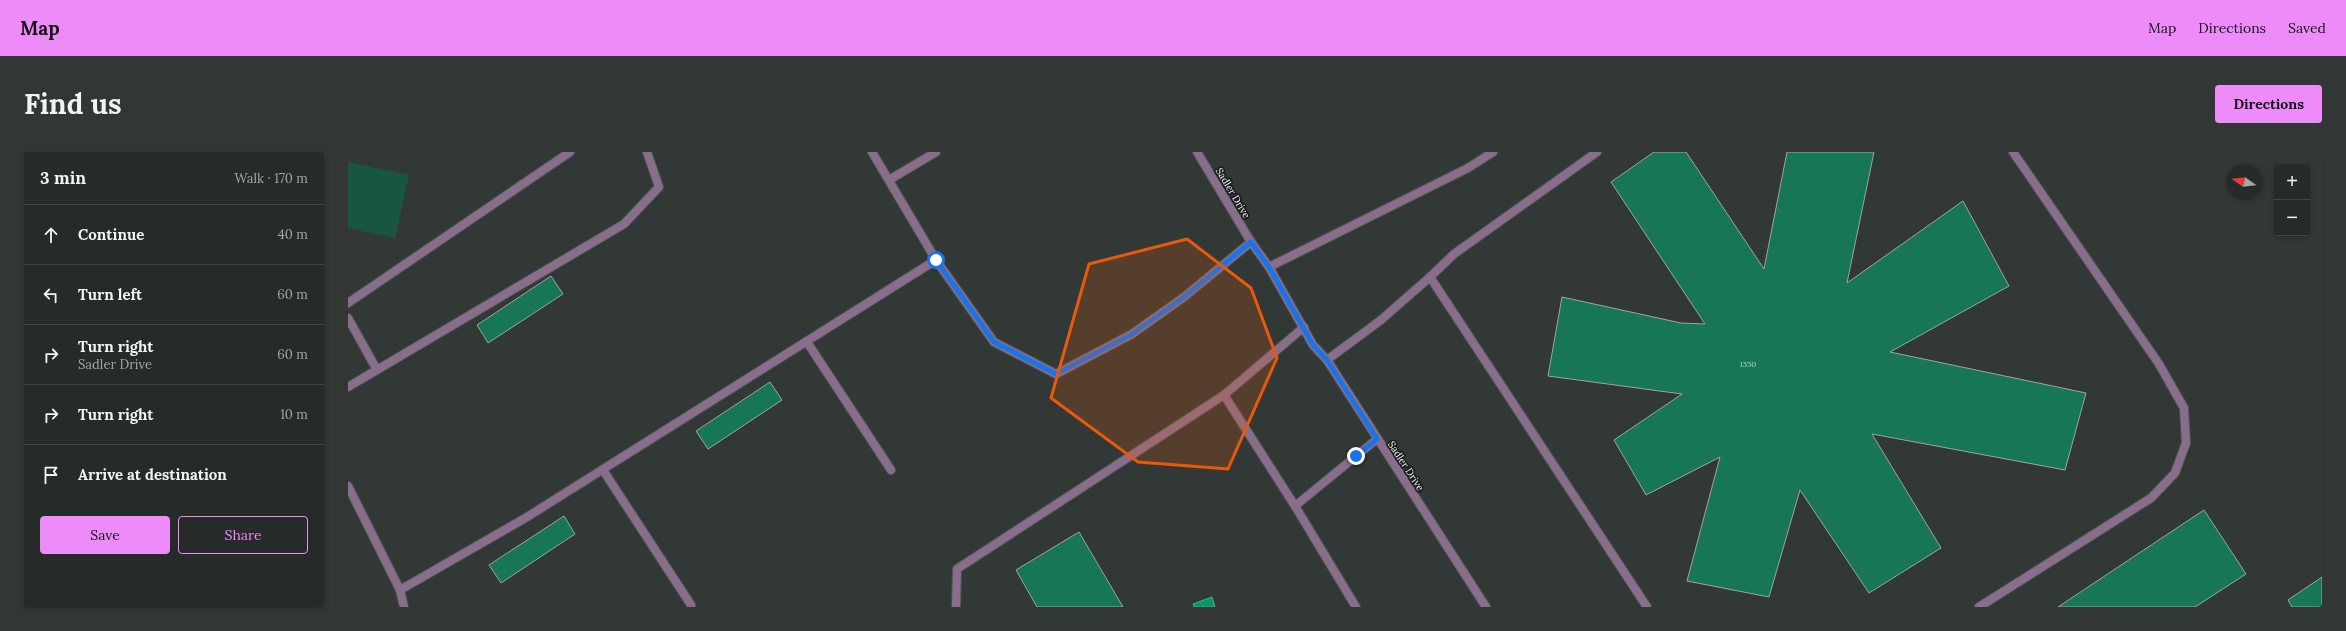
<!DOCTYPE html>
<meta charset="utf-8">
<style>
:root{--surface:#262a28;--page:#323634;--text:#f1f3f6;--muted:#a4a7a8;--line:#424645;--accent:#ed8cf9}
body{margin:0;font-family:Lora,serif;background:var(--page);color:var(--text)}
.controls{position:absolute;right:12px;top:12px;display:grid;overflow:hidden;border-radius:4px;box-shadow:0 2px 6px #0003}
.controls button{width:36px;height:36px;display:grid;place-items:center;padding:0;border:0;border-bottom:1px solid var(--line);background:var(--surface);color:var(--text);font:20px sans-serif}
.compass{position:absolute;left:1878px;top:12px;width:36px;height:36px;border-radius:50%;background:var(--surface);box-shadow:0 2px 6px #0003;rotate:285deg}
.stop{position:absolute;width:12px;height:12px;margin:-9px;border:3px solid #1a73e8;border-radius:50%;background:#fff}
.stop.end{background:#1a73e8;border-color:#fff;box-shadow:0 1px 4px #0008}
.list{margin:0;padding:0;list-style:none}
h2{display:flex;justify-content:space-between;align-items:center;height:52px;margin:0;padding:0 16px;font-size:17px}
h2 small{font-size:13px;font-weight:400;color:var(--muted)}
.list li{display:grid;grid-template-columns:26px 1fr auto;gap:12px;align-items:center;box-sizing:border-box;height:60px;padding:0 16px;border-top:1px solid var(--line)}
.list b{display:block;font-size:15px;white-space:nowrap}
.list p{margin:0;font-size:13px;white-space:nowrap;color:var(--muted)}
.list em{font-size:13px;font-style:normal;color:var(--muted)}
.actions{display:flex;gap:8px;padding:12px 16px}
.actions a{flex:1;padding:9px 0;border:1px solid var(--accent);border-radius:4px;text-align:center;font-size:14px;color:var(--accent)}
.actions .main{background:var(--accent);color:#111}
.icon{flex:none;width:22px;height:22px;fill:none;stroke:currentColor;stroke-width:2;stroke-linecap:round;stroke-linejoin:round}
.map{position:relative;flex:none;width:1974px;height:455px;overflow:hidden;border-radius:4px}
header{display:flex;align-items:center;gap:24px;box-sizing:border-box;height:56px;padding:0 20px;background:var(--accent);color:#111}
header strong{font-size:19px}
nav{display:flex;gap:22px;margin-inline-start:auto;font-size:14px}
.intro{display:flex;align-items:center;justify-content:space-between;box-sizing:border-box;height:96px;padding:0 24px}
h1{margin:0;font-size:28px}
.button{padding:10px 18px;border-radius:4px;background:var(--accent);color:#111;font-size:14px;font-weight:700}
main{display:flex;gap:24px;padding:0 24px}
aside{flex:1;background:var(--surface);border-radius:4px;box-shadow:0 2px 6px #0003}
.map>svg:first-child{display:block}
.green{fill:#185640}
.water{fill:#06946b;stroke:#4aaf92}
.building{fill:#177656;stroke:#9fa5a2}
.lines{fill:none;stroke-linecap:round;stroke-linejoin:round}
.lane-casing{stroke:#4f5552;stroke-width:10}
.street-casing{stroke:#4f5552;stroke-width:10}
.lane{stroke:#896e8c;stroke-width:8}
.street{stroke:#896e8c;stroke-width:8}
.route{stroke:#1a73e8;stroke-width:5}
.marked{fill:#e8590c;fill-opacity:0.2;stroke:#e8590c;stroke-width:3;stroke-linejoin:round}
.labels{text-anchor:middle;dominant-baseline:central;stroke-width:3.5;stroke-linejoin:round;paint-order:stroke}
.number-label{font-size:8px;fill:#b5d0c6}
.street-label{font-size:10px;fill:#eaeeec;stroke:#1c1e1d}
</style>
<header>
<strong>Map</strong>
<nav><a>Map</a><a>Directions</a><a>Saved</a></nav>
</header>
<div class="intro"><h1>Find us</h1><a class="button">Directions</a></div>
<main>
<aside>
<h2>3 min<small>Walk · 170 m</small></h2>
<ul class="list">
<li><svg class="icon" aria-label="ahead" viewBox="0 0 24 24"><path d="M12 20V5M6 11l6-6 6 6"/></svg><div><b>Continue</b></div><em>40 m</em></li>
<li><svg class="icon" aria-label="left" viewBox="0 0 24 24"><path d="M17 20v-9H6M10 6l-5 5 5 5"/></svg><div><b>Turn left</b></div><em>60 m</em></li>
<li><svg class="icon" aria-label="right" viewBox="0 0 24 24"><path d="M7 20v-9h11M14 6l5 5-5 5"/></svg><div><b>Turn right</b><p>Sadler Drive</p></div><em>60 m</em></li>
<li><svg class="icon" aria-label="right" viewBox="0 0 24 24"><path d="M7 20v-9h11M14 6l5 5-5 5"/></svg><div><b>Turn right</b></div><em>10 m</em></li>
<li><svg class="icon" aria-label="arrive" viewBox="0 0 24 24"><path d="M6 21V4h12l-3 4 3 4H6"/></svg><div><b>Arrive at destination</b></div></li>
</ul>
<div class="actions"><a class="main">Save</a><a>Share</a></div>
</aside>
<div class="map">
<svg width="1974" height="455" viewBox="0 0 1974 455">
<rect width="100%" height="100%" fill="#323835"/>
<polygon class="green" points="0,10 61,23 47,86 0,76"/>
<polygon class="water" points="864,445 867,455 846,455 845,452"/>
<g class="building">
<polygon points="1306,0 1338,0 1416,117 1439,0 1526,0 1499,131 1615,49 1661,134 1542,200 1738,241 1717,318 1524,282 1593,396 1521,441 1452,338 1421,445 1339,429 1372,305 1298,343 1266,288 1334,242 1200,224 1214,145 1333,171 1357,172 1263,30"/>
<polygon points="203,124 215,142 140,191 129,173"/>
<polygon points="422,230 434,248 360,297 348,279"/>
<polygon points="1856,358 1898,422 1847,455 1710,455"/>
<polygon points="216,364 227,382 153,431 141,413"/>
<polygon points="731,380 775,455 689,455 668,418"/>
<polygon points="1974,425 1974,455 1944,455 1940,448"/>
</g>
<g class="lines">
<g class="lane-casing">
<g id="lane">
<polyline points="541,28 588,0"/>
<polyline points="588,108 646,190 708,222 784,182 836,145 903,90"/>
<polyline points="921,115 1120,16 1145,0"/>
<polyline points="1082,125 1106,102 1249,0"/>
<polyline points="0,151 222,0"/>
<polyline points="0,166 29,218"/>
<polyline points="459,190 543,318"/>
<polyline points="979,208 1033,168 1082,125 1299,455"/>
<polyline points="0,235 276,72 311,35 299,0"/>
<polyline points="876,243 947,354"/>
<polyline points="255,318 343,453"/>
<polyline points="0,334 52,438 179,365 588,108 524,0"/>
<polyline points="52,438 56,455"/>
<polyline points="608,455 609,417 876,243 956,175"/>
<polyline points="1008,455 947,354 1029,287"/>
<polyline points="1631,455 1803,346 1827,321 1838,291 1836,256 1811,212 1665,0"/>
</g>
</g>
<g class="street-casing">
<polyline id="street" points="849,0 903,90 921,115 965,193 979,208 1138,455"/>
</g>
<use href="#lane" class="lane"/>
<use href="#street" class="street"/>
</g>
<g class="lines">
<polyline class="route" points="588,108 646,190 708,222 784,182 836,145 903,90 921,115 965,193 979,208 1029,287 1008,304"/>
</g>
<path class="marked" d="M839,87l64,49 26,70 -49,111 -90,-7 -87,-64 38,-134z"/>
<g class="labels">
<g class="number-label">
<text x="1400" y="212">1350</text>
</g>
<g class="street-label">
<text transform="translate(885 41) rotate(59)">Sadler Drive</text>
<text transform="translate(1058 314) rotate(57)">Sadler Drive</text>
</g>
</g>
</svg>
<div class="controls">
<button>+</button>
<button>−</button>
</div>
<svg class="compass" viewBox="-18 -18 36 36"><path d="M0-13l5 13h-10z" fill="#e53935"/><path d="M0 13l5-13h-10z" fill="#a4a7a8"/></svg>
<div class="stop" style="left:588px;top:108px"></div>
<div class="stop end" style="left:1008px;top:304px"></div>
</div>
</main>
